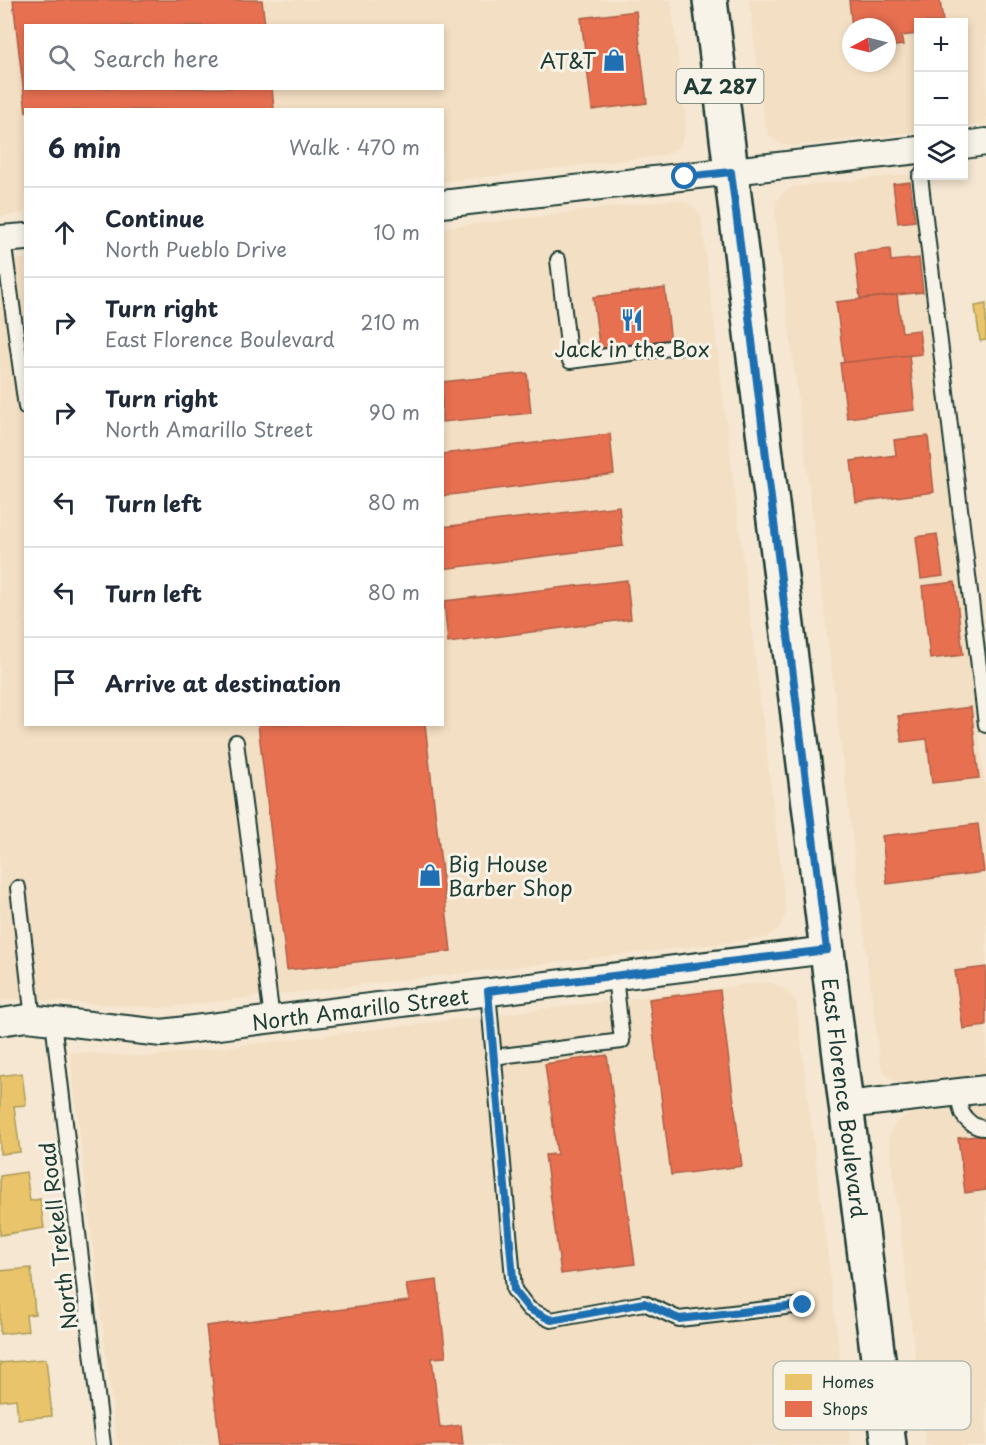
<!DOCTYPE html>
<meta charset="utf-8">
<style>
:root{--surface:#fff;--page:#f2f2f3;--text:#1f2937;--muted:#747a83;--line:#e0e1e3}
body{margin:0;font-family:"Playpen Sans",sans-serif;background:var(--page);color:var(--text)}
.controls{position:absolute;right:18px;top:18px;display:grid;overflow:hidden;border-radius:0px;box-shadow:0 3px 9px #0003}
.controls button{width:54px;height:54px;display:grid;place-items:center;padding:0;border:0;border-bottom:2px solid var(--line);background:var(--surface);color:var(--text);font:30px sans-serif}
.compass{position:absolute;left:842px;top:18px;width:54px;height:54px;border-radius:50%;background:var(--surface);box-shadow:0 3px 9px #0003;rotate:263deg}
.stop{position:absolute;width:18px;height:18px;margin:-14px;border:4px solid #1f6fb2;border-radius:50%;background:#fff}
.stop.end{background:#1f6fb2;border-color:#fff;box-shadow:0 2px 6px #0008}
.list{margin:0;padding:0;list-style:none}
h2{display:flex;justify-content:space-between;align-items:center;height:78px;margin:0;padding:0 24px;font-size:26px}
h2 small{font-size:20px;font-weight:400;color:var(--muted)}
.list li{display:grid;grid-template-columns:39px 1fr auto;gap:18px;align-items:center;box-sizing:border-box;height:90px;padding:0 24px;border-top:2px solid var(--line)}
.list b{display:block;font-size:22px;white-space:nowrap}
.list p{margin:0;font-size:20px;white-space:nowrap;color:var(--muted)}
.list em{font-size:20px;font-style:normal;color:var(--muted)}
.icon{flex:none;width:33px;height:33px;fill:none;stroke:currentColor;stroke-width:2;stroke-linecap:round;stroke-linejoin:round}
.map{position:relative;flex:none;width:986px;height:1445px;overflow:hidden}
.search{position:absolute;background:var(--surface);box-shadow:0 3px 9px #0003;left:24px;top:24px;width:420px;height:66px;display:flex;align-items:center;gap:15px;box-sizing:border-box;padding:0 21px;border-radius:0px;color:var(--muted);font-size:22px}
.panel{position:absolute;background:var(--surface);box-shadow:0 3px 9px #0003;left:24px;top:108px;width:420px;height:618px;border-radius:0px}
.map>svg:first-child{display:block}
.built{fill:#f3dfc3;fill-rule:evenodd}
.homes{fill:#e9c46a;stroke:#ac9c5a;stroke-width:1.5}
.shops{fill:#e76f51;stroke:#ab6048;stroke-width:1.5}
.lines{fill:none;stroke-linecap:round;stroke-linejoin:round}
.lane-casing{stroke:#1f3d34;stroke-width:18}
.street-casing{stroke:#1f3d34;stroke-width:30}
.primary-casing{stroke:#1f3d34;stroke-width:38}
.lane{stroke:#f7f3e8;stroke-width:14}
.street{stroke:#f7f3e8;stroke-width:26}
.primary{stroke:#f7f3e8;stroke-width:33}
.route{stroke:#1f6fb2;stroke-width:8}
.labels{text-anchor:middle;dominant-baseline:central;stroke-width:6;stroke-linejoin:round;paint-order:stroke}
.shield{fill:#f7f3e8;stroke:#60746a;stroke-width:1.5}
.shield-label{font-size:20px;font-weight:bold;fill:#1f3d34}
.poi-label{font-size:21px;fill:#1f3d34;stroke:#f7f3e8;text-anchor:end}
.street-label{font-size:21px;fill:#1f3d34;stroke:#f7f3e8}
.key{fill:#f7f3e8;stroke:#b6bcb2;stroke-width:1.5}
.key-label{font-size:16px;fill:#1f3d34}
</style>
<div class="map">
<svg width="986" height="1445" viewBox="0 0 986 1445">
<rect width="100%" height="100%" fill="#f5e7d2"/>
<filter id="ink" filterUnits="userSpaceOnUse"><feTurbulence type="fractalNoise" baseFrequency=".0167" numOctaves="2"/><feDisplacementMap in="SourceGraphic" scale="12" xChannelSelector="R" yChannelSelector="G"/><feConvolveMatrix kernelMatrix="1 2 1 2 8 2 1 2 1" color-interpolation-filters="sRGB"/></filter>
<g filter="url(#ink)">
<g class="built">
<path d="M0,0h671l15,125 -3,14 -6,10 -12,6 -222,27 -1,-72h-416l-1,103 -25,3zM26,26h416v62h-416z"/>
<path d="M749,0h237v124l-22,2v-104h-46v110l-126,14 -13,-3 -10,-8 -4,-10zM851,27h36v36h-36z"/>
<polygon points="911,174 986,795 986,1076 909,1084 896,1082 886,1075 880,1062 775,212 777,201 783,193 793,187"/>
<polygon points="672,200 685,202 695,208 701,216 786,912 780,927 766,938 160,1008 17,999 0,1001 0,261 25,259 26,724 442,724 443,228"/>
<polygon points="768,982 786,989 796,1002 851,1445 117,1445 70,1052 145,1057"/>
<polygon points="986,1105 986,1445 926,1445 889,1138 892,1128 901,1119 911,1114"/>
</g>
<g class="homes">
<polygon points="986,304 986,340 980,341 975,306"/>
<polygon points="22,1073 26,1105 14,1106 20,1152 0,1154 0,1076"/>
<polygon points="26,1172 30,1201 40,1199 44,1228 0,1235 0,1176"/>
<polygon points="31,1268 35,1314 26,1315 28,1331 0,1334 0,1271"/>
<polygon points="46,1359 52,1416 18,1419 16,1399 0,1401 0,1363"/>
</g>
<g class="shops">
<polygon points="13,0 262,0 265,26 26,26 26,88 272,88 274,110 26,110 26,113"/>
<polygon points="849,0 940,0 943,22 918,22 918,34 901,36 903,45 887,47 887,27 852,27"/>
<polygon points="636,11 647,103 592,110 581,18"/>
<polygon points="910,182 915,221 898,223 893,184"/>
<polygon points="890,249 891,261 919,258 923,292 860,299 855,253"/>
<polygon points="665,288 671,344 600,353 593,297"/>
<polygon points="897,295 902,332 919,330 922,354 844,363 836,302"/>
<polygon points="909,355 915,410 847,418 840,363"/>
<polygon points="527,373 531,413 442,422 442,382"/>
<polygon points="610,434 614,474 442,496 442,454"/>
<polygon points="928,436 934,492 856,502 851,461 896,455 894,440"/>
<polygon points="619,506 623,546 442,569 442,527"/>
<polygon points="937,534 943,576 921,579 916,537"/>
<polygon points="627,580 631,619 448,643 444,601"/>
<polygon points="955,582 963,655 930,659 922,586"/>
<polygon points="971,707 979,778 932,783 927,739 902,742 898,716"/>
<polygon points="258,724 425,724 451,951 287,970"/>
<polygon points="978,824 984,872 887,884 882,836"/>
<polygon points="986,967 986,1026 963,1029 955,971"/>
<polygon points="720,990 742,1166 671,1175 649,999"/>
<polygon points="607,1055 635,1264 561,1274 545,1155 557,1154 545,1064"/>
<polygon points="986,1135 986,1190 965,1193 958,1138"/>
<polygon points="437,1280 446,1357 432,1358 440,1428 461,1425 463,1445 220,1445 206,1326 409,1301 406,1284"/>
</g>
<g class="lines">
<g class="lane-casing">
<g id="lane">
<polyline points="920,176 986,725"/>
<polyline points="3,239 26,407"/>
<polyline points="558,260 570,361 677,347"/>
<polyline points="236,742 272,1019"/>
<polyline points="18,888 33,1019"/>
<polyline points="488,991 514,1290 529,1309 551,1320 644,1303 679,1319 803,1305"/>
<polyline points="53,1021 103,1445"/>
<polyline points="493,1057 622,1041 615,976"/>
<path d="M958,1093c1,6 2,14 4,20 4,8 14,16 24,15"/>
</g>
</g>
<g class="street-casing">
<g id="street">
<polyline points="964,145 986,142"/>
<polyline points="442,204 918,150"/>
<polyline points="0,239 26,237"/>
<path id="s1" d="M0,1022l27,-4 135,15 665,-83"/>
<polyline points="846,1105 986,1089"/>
</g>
</g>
<g class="primary-casing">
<g id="primary">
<path id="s2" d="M710,0l136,1105 43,340"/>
</g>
</g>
<use href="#lane" class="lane"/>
<use href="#street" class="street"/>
<use href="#primary" class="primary"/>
</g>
</g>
<g class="lines" filter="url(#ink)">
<polyline class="route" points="685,177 731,172 750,324 770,490 827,950 488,991 514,1290 529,1309 551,1320 644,1303 679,1319 803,1305"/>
</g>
<defs>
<g id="shop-bare" transform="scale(1.8)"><path d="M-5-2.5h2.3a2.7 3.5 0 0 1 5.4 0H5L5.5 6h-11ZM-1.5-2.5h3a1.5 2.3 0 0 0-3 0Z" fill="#1f6fb2" stroke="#f7f3e8" stroke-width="2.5" paint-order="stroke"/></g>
<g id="restaurant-bare" transform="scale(1.8)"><path d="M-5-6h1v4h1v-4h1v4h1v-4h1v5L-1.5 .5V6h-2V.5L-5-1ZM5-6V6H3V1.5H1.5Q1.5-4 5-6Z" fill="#1f6fb2" stroke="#f7f3e8" stroke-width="2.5" paint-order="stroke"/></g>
</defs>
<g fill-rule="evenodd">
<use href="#shop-bare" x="614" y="60"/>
<use href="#restaurant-bare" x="632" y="320"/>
<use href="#shop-bare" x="430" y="875"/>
</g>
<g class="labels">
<rect class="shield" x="676.5" y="69" width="87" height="34" rx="4.5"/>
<g class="shield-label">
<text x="720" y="86">AZ 287</text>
</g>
<g class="poi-label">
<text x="596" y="60">AT&amp;T</text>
<text x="632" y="348" text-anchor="middle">Jack in the Box</text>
<text x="448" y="863" text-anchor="start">Big House<tspan x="448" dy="24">Barber Shop</tspan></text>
</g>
<g class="street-label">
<text stroke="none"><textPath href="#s1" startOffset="363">North Amarillo Street</textPath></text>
<text stroke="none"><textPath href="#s2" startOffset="1106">East Florence Boulevard</textPath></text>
<text transform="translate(57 1236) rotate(-97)">North Trekell Road</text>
</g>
</g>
<rect x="773" y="1361" width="198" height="69" rx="9" class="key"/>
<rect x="785" y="1374" width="27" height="16" fill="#e9c46a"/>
<rect x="785" y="1401" width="27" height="16" fill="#e76f51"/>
<g class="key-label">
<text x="822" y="1388">Homes</text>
<text x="822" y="1415">Shops</text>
</g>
</svg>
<div class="controls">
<button>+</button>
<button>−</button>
<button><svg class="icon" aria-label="layers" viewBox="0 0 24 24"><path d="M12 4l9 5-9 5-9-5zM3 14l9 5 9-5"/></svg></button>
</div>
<svg class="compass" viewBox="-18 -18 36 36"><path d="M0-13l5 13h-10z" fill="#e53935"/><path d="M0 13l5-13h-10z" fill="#747a83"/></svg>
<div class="stop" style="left:685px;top:177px"></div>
<div class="stop end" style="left:803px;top:1305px"></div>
<div class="search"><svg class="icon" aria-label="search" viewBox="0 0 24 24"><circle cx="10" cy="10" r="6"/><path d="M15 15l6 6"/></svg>Search here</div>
<section class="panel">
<h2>6 min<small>Walk · 470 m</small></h2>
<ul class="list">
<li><svg class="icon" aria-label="ahead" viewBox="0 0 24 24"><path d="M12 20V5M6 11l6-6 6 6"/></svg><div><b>Continue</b><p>North Pueblo Drive</p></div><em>10 m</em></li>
<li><svg class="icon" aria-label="right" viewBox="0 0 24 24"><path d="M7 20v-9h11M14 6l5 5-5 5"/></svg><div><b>Turn right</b><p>East Florence Boulevard</p></div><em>210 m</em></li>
<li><svg class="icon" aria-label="right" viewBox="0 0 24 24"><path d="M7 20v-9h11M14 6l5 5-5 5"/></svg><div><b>Turn right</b><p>North Amarillo Street</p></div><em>90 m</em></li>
<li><svg class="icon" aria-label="left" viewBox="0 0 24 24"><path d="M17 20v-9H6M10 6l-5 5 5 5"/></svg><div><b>Turn left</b></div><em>80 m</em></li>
<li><svg class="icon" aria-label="left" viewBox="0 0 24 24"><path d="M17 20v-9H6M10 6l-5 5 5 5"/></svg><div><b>Turn left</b></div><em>80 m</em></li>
<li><svg class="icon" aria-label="arrive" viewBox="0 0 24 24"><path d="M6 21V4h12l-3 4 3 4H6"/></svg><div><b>Arrive at destination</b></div></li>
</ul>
</section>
</div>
